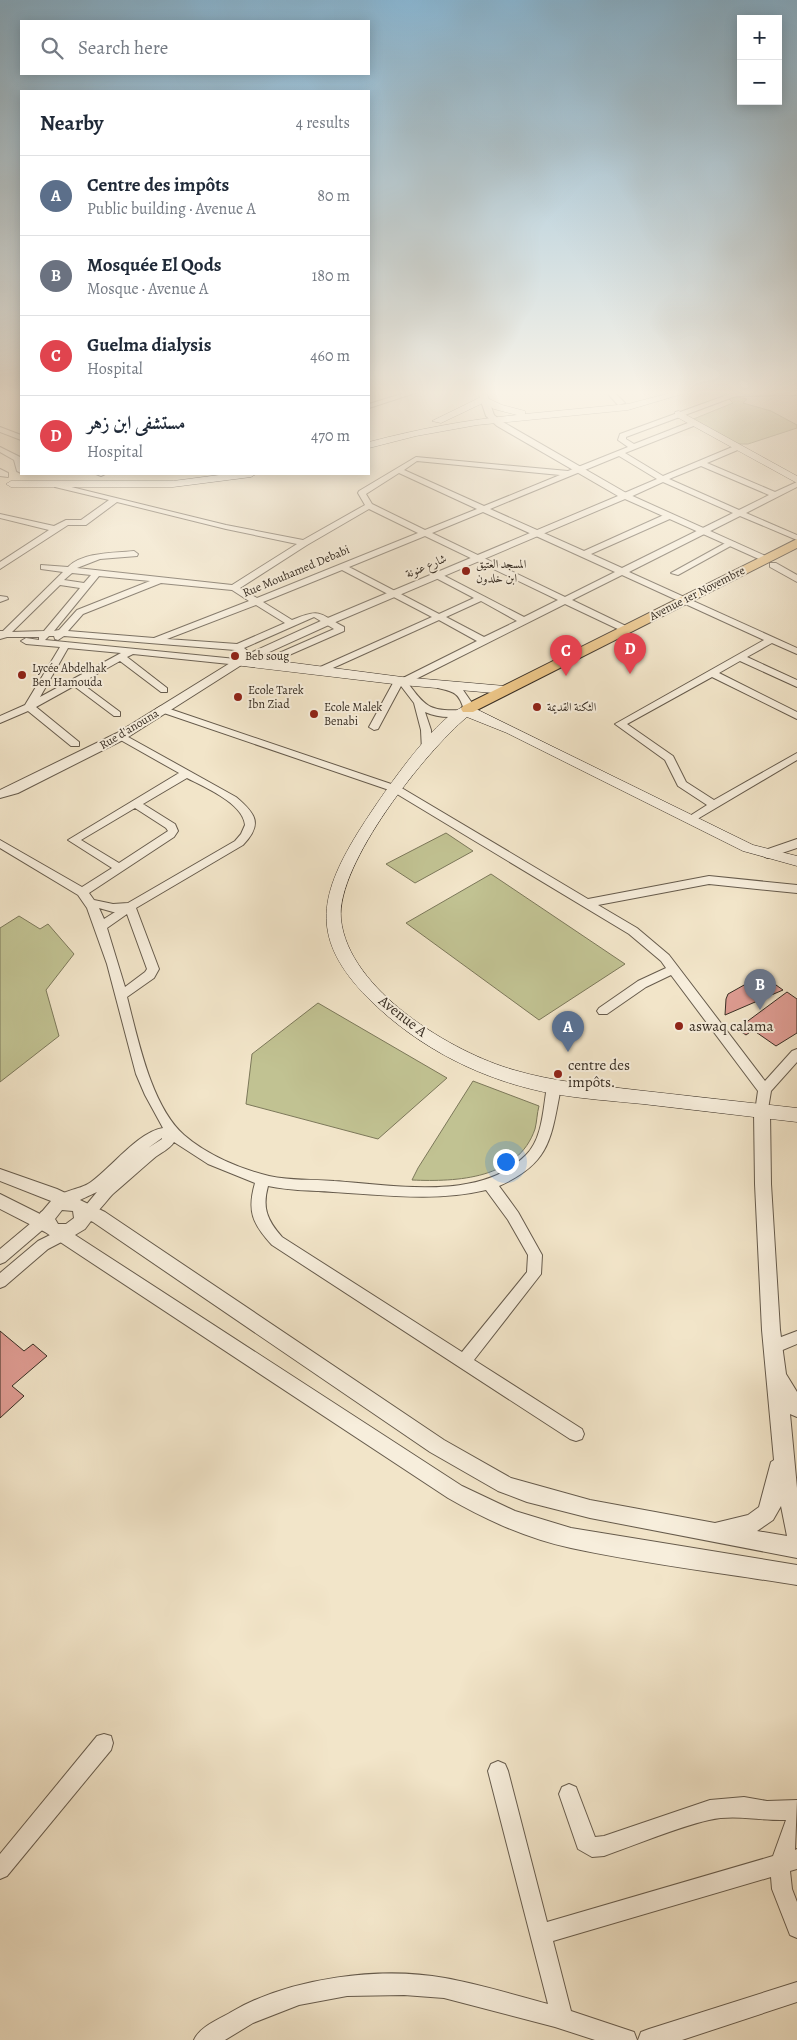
<!DOCTYPE html>
<meta charset="utf-8">
<style>
:root{--surface:#fff;--page:#f6f6f7;--text:#1f2937;--muted:#747a83;--line:#e0e1e3;--accent:#8f2418}
body{margin:0;font-family:Alegreya,Amiri,serif;background:var(--page);color:var(--text)}
.controls{position:absolute;right:15px;top:15px;display:grid;overflow:hidden;border-radius:0px;box-shadow:0 2px 12px #0003}
.controls button{width:45px;height:45px;display:grid;place-items:center;padding:0;border:0;border-bottom:1px solid var(--line);background:var(--surface);color:var(--text);font:25px sans-serif}
.you{position:absolute;left:505px;top:1161px;width:18px;height:18px;margin:-12px;border:4px solid #fff;border-radius:50%;background:#1a73e8;box-shadow:0 0 0 8px #1a73e833}
.badge{display:grid;place-items:center;width:32px;height:32px;border-radius:50%;background:var(--accent);color:#fff;font-size:16px;font-weight:700}
.pin{position:absolute;translate:-50% -41px;filter:drop-shadow(0 1px 2px #0008)}
.pin::after{content:'';position:absolute;top:26px;width:18px;height:15px;background:inherit;clip-path:polygon(0 0,100% 0,50% 100%)}
.list{margin:0;padding:0;list-style:none}
h2{display:flex;justify-content:space-between;align-items:center;height:65px;margin:0;padding:0 20px;font-size:21px}
h2 small{font-size:16px;font-weight:400;color:var(--muted)}
.list li{display:grid;grid-template-columns:32px 1fr auto;gap:15px;align-items:center;box-sizing:border-box;height:80px;padding:0 20px;border-top:1px solid var(--line)}
.list b{display:block;font-size:19px;white-space:nowrap}
.list p{margin:0;font-size:16px;white-space:nowrap;color:var(--muted)}
.list em{font-size:16px;font-style:normal;color:var(--muted)}
.icon{flex:none;width:28px;height:28px;fill:none;stroke:currentColor;stroke-width:2;stroke-linecap:round;stroke-linejoin:round}
.map{position:relative;flex:none;width:797px;height:2040px;overflow:hidden}
.search{position:absolute;background:var(--surface);box-shadow:0 2px 12px #0003;left:20px;top:20px;width:350px;height:55px;display:flex;align-items:center;gap:12px;box-sizing:border-box;padding:0 18px;border-radius:0px;color:var(--muted);font-size:19px}
.panel{position:absolute;background:var(--surface);box-shadow:0 2px 12px #0003;left:20px;top:90px;width:350px;height:385px;border-radius:0px}
.map>svg:first-child{display:block}
.green{fill:#c1c292;stroke:#7c785a}
.building{fill:#e09d94;stroke:#372d23}
.lines{fill:none;stroke-linecap:round;stroke-linejoin:round}
.minor-casing{stroke:#665b4c;stroke-width:2}
.tertiary-casing{stroke:#665b4c;stroke-width:2}
.secondary-casing{stroke:#372d23;stroke-width:1}
.primary-casing{stroke:#372d23;stroke-width:2}
.minor{fill:#f7eedc;fill-rule:evenodd}
.tertiary{fill:#f7eedc;fill-rule:evenodd}
.secondary{fill:#f7eedc;fill-rule:evenodd}
.primary{fill:#e9c284;fill-rule:evenodd}
.poi-dot{fill:#8f2418;stroke:#f7eedc;stroke-width:2}
.labels{text-anchor:middle;dominant-baseline:central;stroke-width:4;stroke-linejoin:round;paint-order:stroke}
.far-poi-label{font-size:12px;fill:#372d23;stroke:#f7eedc;text-anchor:start}
.far-street-label{font-size:12px;fill:#372d23;stroke:#f7eedc}
.street-label{font-size:15px;fill:#372d23;stroke:#f7eedc}
.poi-label{font-size:15px;fill:#372d23;stroke:#f7eedc;text-anchor:start}
</style>
<div class="map">
<svg width="797" height="2040" viewBox="0 0 797 2040">
<rect width="100%" height="100%" fill="#f2e5c9"/>
<filter id="stains"><feTurbulence type="fractalNoise" baseFrequency=".004" numOctaves="4"/><feColorMatrix values="0 0 0 0 .2 0 0 0 0 .09 0 0 0 0 .02 0 0 0 .5 -.17"/></filter>
<radialGradient id="worn" r=".72"><stop offset=".6" stop-color="#630" stop-opacity="0"/><stop offset="1" stop-color="#630" stop-opacity=".3"/></radialGradient>
<g class="green">
<polygon points="737,397 747,399 743,403 771,411 797,425 797,428 748,444 737,444 691,420 733,403 729,399"/>
<polygon points="446,833 473,851 415,883 386,864"/>
<polygon points="491,874 625,964 539,1020 406,923"/>
<polygon points="19,916 40,929 48,924 74,954 46,990 59,1036 0,1082 0,928"/>
<polygon points="318,1003 447,1078 378,1139 246,1104 252,1054"/>
<path d="M473,1081l66,25c-2,7 -2,15 -4,23 -17,50 -78,53 -123,51l6,-12z"/>
</g>
<g class="building">
<polygon points="762,975 783,990 725,1015 726,999 728,994"/>
<polygon points="787,992 797,999 797,1033 776,1046 753,1030 746,1035 737,1029"/>
<polygon points="0,1331 24,1351 33,1344 47,1356 12,1386 24,1396 0,1418"/>
</g>
<g class="lines">
<g class="minor-casing">
<g id="minor">
<polygon points="0,392 6,392 0,394"/>
<polygon points="408,392 418,392 369,408 369,404"/>
<polygon points="606,392 614,392 625,403 618,405"/>
<path d="M797,392v3l-61,1 -110,41v2l8,5 59,-23h3v4l-71,28 38,23 74,-31 4,2 -1,2 -33,14 68,29 22,-10v5l-51,26 51,22v5l-57,-24 -111,56 168,76v6l-25,-11 -25,14 50,23v7l-57,-26 -21,12 78,39v7l-85,-42 -85,47 46,32 13,26 28,18 83,-47v7l-103,61 -4,1 -5,-3 22,-14 -29,-19 -13,-26 -50,-36 149,-84 -142,-65 -50,25 56,27v4h-6l-57,-27 -157,79c19,27 24,28 56,27 -5,-17 -9,-18 -26,-22v-4l3,-1 22,7 9,13 -1,8 -4,1 -1,3c-13,3 -28,3 -41,-3l6,18 1,20 -5,3 -5,-3 -1,-20 -7,-27 -13,-17 -23,43 -4,1 -5,-3 24,-44 84,-42 -38,-21 -115,52h-6v-4l114,-51 -90,-47 -79,32 29,18c29,-12 26,-7 52,7v4l-80,35 -3,-1v-4l73,-32 -20,-12 -70,31 6,5 -8,11 -3,1 -106,-11 -6,3 40,31v4h-6l-41,-31 -39,22 39,29v4h-6l-40,-30 -38,21 43,35v4h-8l-43,-35 -28,12v-7l25,-11 35,-58 -34,-3 -5,-3 5,-3 13,2v-3h-32l-7,2v-8h3l60,-59 -22,-3v-4l27,2c15,-15 46,-14 66,-16l4,3 -1,2 -37,3 -23,9 155,17 65,-41 -71,-15 -109,-27 -31,23h-18l-68,44v-7l49,-32 -49,-12v-4l54,12 12,-6h15l28,-20 -54,-13v-4l171,42 77,15 62,-35 -7,-12 1,-2 57,-34 152,14 60,-24 -10,-7 2,-6 115,-42zM619,456l38,23 -35,15v4h6l35,-16 70,31 -111,55 -31,-14 81,-36v-4h-6l-82,37 -94,-42zM417,461l143,14 -76,31 -80,-36zM701,466l68,29 -30,15 -70,-31zM399,473l78,36 -52,21 -53,-26 -6,-10zM369,509l49,24 -161,65 -17,-10 67,-43zM483,512l132,60 -50,25 -133,-64zM425,536l133,64 -34,17 -87,-45 -3,1v4l40,21 -35,16 -90,-47zM72,573l19,2 -7,8 -20,-3zM99,576l51,5 -73,29 -18,20 -5,1zM161,583l71,7 17,11 -95,37 -86,-7 15,-17zM60,585l20,3 -36,43 -32,1zM481,601l36,20 -33,16 -38,-20zM256,605l29,18 -48,21 -70,-5zM49,636h5l1,3 3,1 6,-4 171,14 5,4 -4,5 -191,-19zM68,648l53,5 -81,44z"/>
<polygon points="0,427 21,435 21,440 0,432"/>
<polygon points="0,447 20,457 21,473 17,471 14,460 0,452"/>
<polygon points="96,474 105,474 101,476"/>
<polygon points="729,541 736,543 678,575 671,573"/>
<polygon points="770,563 776,563 797,575 797,582 770,567"/>
<polygon points="0,596 7,597 8,599 0,602"/>
<polygon points="161,706 400,787 588,899 709,876 797,885 797,893 709,884 598,905 637,928 669,955 765,1081 792,1051 797,1049 797,1062 771,1091 767,1115 757,1115 755,1112 758,1091 671,975 646,987 607,1014 599,1014 597,1011 599,1008 638,981 666,968 661,961 629,934 392,791 158,711 156,709"/>
<path d="M121,733l115,64c20,17 27,27 7,48l-107,63 23,61 -5,9 -27,19c11,42 24,109 57,138 23,20 56,34 85,41 22,5 43,3 65,5 59,4 146,21 192,-26 17,-17 17,-47 21,-68l2,-3h10l2,3c-10,51 -10,76 -62,99l19,26 24,43 -1,19 -67,86 108,69 2,5 -2,5 -6,2 -6,-2 -298,-194c-20,-22 -25,-34 -17,-62l-47,-19 -34,-22c-4,7 -14,11 -21,17 -13,11 -26,23 -39,34 -9,8 -22,31 -35,27l-2,-4 20,-24c-9,4 -36,18 -44,16l-2,-4c8,-15 28,-13 40,-22 21,-15 47,-50 72,-54l-18,-33 -9,-21 -29,-110 -20,-56 -9,-13 -78,-47v-8l82,47 30,-19 -44,-28 111,-67 -62,-35v-4zM187,778c17,9 56,25 58,47l-4,9 -6,7 -107,62 -15,1 -19,-4 -5,-7 85,-56 4,-6 -3,-7 -32,-20zM135,808l31,20 2,3 -49,32 -38,-23zM99,908l14,4h2l-11,7zM127,914l20,55 -2,3 -20,15 -18,-59zM162,1138v1l-14,9zM268,1186c22,5 43,4 65,6 52,3 102,10 153,-2l22,30 20,35 -1,17 -65,80 -180,-115c-15,-17 -20,-29 -14,-51z"/>
<polygon points="46,1210 51,1212 53,1216 47,1226 5,1262 0,1264 0,1249 37,1218 41,1212"/>
<polygon points="68,1226 73,1228 75,1232 73,1236 48,1249 5,1286 0,1288 0,1273 38,1241"/>
<polygon points="797,1331 797,1344 773,1354 768,1352 765,1347 768,1342"/>
<polygon points="104,1734 111,1736 113,1743 111,1750 7,1876 0,1879 0,1854 97,1736"/>
<path d="M498,1761l7,3 3,7 39,151 226,-66 13,-36c-26,1 -51,-6 -77,0 -34,8 -71,24 -105,36l-12,1 -14,-8 -19,-55 3,-7 7,-3 7,3 19,50 9,-1 106,-36 34,-3 23,4 30,-1 -2,50 2,-1v20l-7,2 2,18 5,13v36l-7,-3 -18,-46 -1,-12 -218,64 18,70 63,21 3,8h-42l-40,-13 -111,-29 -40,-3 -57,1 -48,9 -46,18 -28,17h-31c6,-14 26,-21 39,-29 57,-33 147,-45 212,-33 34,6 69,17 103,26l-60,-233 3,-7z"/>
<polygon points="797,1982 797,2002 682,2040 638,2040 641,2032 649,2029"/>
</g>
</g>
<g class="tertiary-casing">
<g id="tertiary">
<polygon points="478,392 486,392 494,415 503,422 628,494 770,558 761,560 625,499 331,624 243,664 125,739 18,793 0,798 0,790 117,733 235,660 323,620 618,496 497,426 486,416"/>
<polygon points="0,469 8,473 8,477 0,476"/>
<polygon points="797,839 797,848 767,858 760,854 762,851"/>
<path d="M762,1106l6,2 2,4 1,72 9,146 6,44 11,18v25l-7,-3 7,74v70l-207,-40 -63,-16 -29,-11 -68,-39 -337,-230 -2,-1 -6,8 -10,6 387,251 53,25 56,17 226,37v20c-75,-12 -151,-21 -226,-37 -43,-9 -85,-28 -123,-50l-403,-266 -45,-23v-15l40,20 11,-13 -51,-20v-12l57,20 48,23 339,228 67,38 79,22 125,23 33,-8 11,-8 12,-45 3,-2 -12,-130 -7,-146 -1,-72 2,-4zM62,1210l11,1 1,7 -8,6h-8l-3,-5zM781,1506l6,30 -30,-5 16,-11z"/>
</g>
</g>
<g class="secondary-casing">
<g id="secondary">
<path d="M674,392h15l-61,18 -151,15 -61,11 -47,12v-6c49,-13 97,-22 148,-27l-23,-6 -11,-6 -42,20 -9,-2 51,-25 19,9 23,6v3l103,-10z"/>
<polygon points="679,411 797,476 797,483 675,416 675,412"/>
<polygon points="227,474 256,474 251,477 173,487 11,487 6,484 11,481 173,481"/>
<polygon points="239,658 264,659 402,677 505,686 512,690 505,694 402,685 234,665 232,662 234,659"/>
<path d="M468,705l285,140 44,11v10l-54,-15 -236,-118 -40,-16c-41,34 -131,147 -126,202 7,71 112,134 173,151 40,12 81,15 122,20 53,6 107,12 161,18v14c-51,-6 -103,-12 -154,-18 -30,-3 -60,-5 -89,-10 -71,-13 -136,-46 -186,-96 -57,-58 -50,-100 -11,-164 18,-29 80,-122 111,-129z"/>
</g>
</g>
<g class="primary-casing">
<polygon id="primary" points="797,539 797,548 473,712 463,712 461,709 463,706"/>
</g>
<use href="#minor" class="minor"/>
<use href="#tertiary" class="tertiary"/>
<use href="#secondary" class="secondary"/>
<use href="#primary" class="primary"/>
</g>
<linearGradient id="sky" x2="0" y2="1"><stop stop-color="#89b8d6"/><stop offset="0.58" stop-color="#f9f3e7"/><stop offset="1" stop-color="#f9f3e7" stop-opacity="0"/></linearGradient>
<rect width="797" height="677" fill="url(#sky)"/>
<g class="poi-dot">
<circle cx="466" cy="571" r="5"/>
<circle cx="235" cy="656" r="5"/>
<circle cx="22" cy="675" r="5"/>
<circle cx="238" cy="697" r="5"/>
<circle cx="537" cy="707" r="5"/>
<circle cx="314" cy="714" r="5"/>
<circle cx="679" cy="1026" r="5"/>
<circle cx="558" cy="1074" r="5"/>
</g>
<g class="labels">
<g class="far-poi-label">
<text x="476" y="564">المسجد العتيق<tspan x="476" dy="14">ابن خلدون</tspan></text>
<text x="245" y="656">Beb soug</text>
<text x="32" y="668">Lycée Abdelhak<tspan x="32" dy="14">Ben Hamouda</tspan></text>
<text x="248" y="690">Ecole Tarek<tspan x="248" dy="14">Ibn Ziad</tspan></text>
<text x="324" y="707">Ecole Malek<tspan x="324" dy="14">Benabi</tspan></text>
<text x="547" y="707">الثكنة القديمة</text>
</g>
<g class="far-street-label">
<text transform="translate(426 566) rotate(-23)">شارع عنونة</text>
<text transform="translate(296 571) rotate(-23)">Rue Mouhamed Debabi</text>
<text transform="translate(697 593) rotate(-27)">Avenue 1er Novembre</text>
<text transform="translate(129 729) rotate(-31)">Rue d'anouna</text>
</g>
<g class="street-label">
<text transform="translate(403 1016) rotate(38)">Avenue A</text>
</g>
<g class="poi-label">
<text x="689" y="1026">aswaq calama</text>
<text x="568" y="1065">centre des<tspan x="568" dy="17">impôts.</tspan></text>
</g>
</g>
<rect width="100%" height="100%" filter="url(#stains)"/>
<rect width="100%" height="100%" fill="url(#worn)"/>
</svg>
<div class="controls">
<button>+</button>
<button>−</button>
</div>
<div class="you"></div>
<div class="pin badge" style="left:568px;top:1052px;background:#5c6f8a">A</div>
<div class="pin badge" style="left:760px;top:1010px;background:#6b7280">B</div>
<div class="pin badge" style="left:566px;top:676px;background:#e0444e">C</div>
<div class="pin badge" style="left:630px;top:674px;background:#e0444e">D</div>
<div class="search"><svg class="icon" aria-label="search" viewBox="0 0 24 24"><circle cx="10" cy="10" r="6"/><path d="M15 15l6 6"/></svg>Search here</div>
<section class="panel">
<h2>Nearby<small>4 results</small></h2>
<ul class="list">
<li><span class="badge" style="background:#5c6f8a">A</span><div><b>Centre des impôts</b><p>Public building · Avenue A</p></div><em>80 m</em></li>
<li><span class="badge" style="background:#6b7280">B</span><div><b>Mosquée El Qods</b><p>Mosque · Avenue A</p></div><em>180 m</em></li>
<li><span class="badge" style="background:#e0444e">C</span><div><b>Guelma dialysis</b><p>Hospital</p></div><em>460 m</em></li>
<li><span class="badge" style="background:#e0444e">D</span><div><b>مستشفى ابن زهر</b><p>Hospital</p></div><em>470 m</em></li>
</ul>
</section>
</div>
